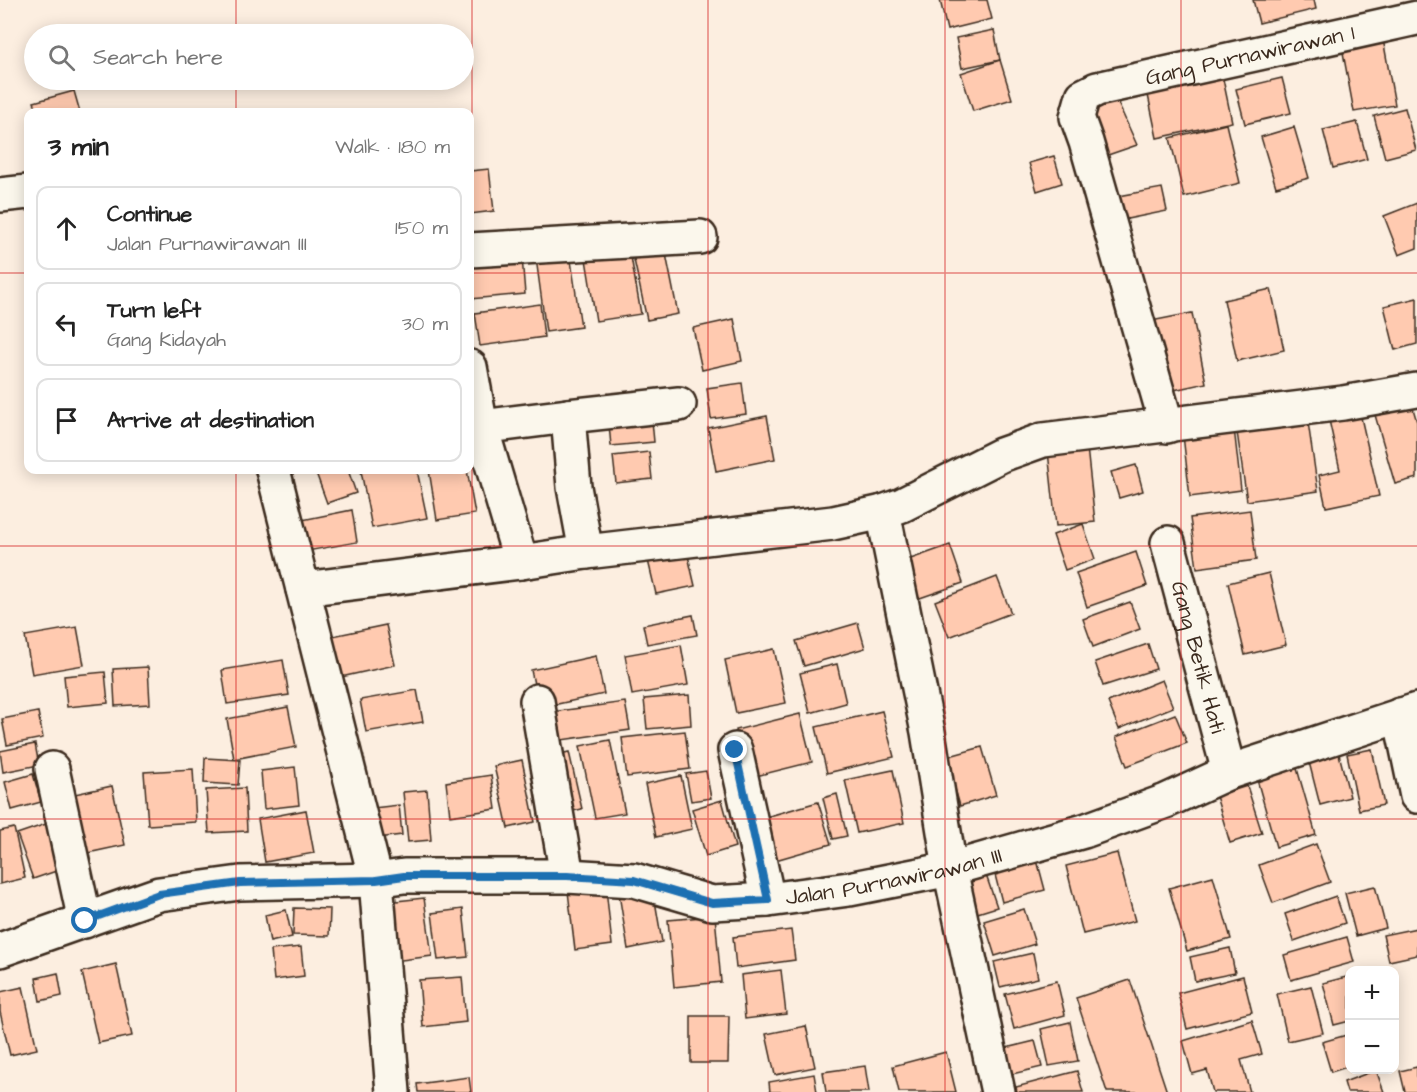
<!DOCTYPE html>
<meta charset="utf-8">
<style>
:root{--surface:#fff;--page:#f6f6f6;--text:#222;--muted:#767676;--line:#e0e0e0}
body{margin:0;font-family:"Architects Daughter",sans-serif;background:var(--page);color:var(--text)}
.controls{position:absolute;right:18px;bottom:18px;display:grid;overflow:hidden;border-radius:12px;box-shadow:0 3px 15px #0003}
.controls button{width:54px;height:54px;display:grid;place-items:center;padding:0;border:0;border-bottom:2px solid var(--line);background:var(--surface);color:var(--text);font:30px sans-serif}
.stop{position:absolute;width:18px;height:18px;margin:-14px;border:4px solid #1f6fb2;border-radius:50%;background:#fff}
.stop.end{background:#1f6fb2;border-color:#fff;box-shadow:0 2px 6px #0008}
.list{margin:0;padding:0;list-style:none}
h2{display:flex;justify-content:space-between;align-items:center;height:78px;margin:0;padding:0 24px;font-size:26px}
h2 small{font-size:20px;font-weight:400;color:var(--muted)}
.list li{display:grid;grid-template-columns:39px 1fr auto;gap:18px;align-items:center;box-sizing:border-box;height:84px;margin:0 12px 12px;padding:0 12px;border:2px solid var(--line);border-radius:12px}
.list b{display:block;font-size:22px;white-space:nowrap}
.list p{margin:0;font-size:20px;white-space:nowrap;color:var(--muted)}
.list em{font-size:20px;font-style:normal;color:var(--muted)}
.icon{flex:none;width:33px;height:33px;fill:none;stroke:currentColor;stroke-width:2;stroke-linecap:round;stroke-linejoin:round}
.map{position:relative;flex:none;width:1417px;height:1092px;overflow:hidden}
.search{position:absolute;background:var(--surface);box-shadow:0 3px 15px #0003;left:24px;top:24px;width:450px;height:66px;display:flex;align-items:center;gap:15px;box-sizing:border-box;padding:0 21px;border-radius:33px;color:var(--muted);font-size:22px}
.panel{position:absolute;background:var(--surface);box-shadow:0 3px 15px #0003;left:24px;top:108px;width:450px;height:366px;border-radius:12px}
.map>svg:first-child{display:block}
.building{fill:#ffcab0;stroke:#3b2a1e;stroke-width:1.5}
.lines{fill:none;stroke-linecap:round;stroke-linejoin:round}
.minor-casing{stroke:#3b2a1e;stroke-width:38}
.minor{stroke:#fbf7ec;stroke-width:33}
.route{stroke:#1f6fb2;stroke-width:8}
.grid{fill:none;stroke:#d62828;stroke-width:1.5;stroke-opacity:0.55}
.labels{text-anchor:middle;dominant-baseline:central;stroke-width:6;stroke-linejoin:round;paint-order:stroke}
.street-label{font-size:22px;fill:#3b2a1e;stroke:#fbf7ec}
</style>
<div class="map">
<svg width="1417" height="1092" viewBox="0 0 1417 1092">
<rect width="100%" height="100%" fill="#fceee0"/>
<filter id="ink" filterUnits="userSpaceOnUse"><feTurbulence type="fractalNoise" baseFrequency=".0167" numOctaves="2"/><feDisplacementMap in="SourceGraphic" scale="12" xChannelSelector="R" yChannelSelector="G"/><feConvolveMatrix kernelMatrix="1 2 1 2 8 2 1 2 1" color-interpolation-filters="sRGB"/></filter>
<g filter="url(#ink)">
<g class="building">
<polygon points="940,0 987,0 992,19 947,30"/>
<polygon points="1253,0 1314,0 1316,9 1259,23"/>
<polygon points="994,30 1000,60 962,68 956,38"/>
<polygon points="1383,39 1395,105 1354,112 1342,47"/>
<polygon points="1000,60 1012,99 973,111 961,73"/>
<polygon points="1282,78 1291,113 1245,124 1236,89"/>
<polygon points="1223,79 1232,122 1157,138 1148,95"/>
<polygon points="74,91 80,112 38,112 34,102"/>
<polygon points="1117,101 1137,145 1105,156 1090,109"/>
<polygon points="1405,108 1416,150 1385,158 1374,116"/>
<polygon points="1357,122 1367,159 1333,168 1323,130"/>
<polygon points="1226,124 1240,183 1184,197 1170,138"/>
<polygon points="1294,127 1309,178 1276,187 1261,137"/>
<polygon points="1054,156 1062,183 1037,191 1029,163"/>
<polygon points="489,169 494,211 470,214 470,171"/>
<polygon points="1162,188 1167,211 1122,220 1118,196"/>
<polygon points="1417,203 1417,248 1399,255 1384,216"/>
<polygon points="665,249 678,314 647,320 633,255"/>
<polygon points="630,251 641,314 596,321 586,259"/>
<polygon points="570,254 581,327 546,332 536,258"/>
<polygon points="522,257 525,294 470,299 470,261"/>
<polygon points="1271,289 1284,350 1237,361 1224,300"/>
<polygon points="1417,298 1417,344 1395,350 1384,306"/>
<polygon points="540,304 544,337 480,346 475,313"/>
<polygon points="1192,313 1206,383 1160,393 1146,322"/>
<polygon points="734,319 742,361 702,370 693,328"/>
<polygon points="742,383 746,414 711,419 707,388"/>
<polygon points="1412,405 1417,422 1417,478 1395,484 1375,415"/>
<polygon points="651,410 654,442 611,446 608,414"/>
<polygon points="1360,413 1379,496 1326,507 1319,475 1340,470 1329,420"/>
<polygon points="767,416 775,459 716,471 708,428"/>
<polygon points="1308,422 1318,491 1247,501 1237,432"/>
<polygon points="1234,428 1241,490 1190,497 1183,435"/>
<polygon points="1086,438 1095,522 1056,526 1047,442"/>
<polygon points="649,452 652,479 616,483 613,456"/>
<polygon points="1136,465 1143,491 1119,498 1111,472"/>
<polygon points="315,470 348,470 356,493 327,503"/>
<polygon points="368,470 417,470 427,518 372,528 361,471"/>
<polygon points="429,470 467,470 475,514 437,520"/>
<polygon points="352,510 357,542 302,552 297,521"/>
<polygon points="1250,510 1256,560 1197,568 1190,518"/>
<polygon points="1083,524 1095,559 1065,570 1053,535"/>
<polygon points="950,545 963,583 917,599 905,561"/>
<polygon points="686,547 695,586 656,594 647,556"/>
<polygon points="1136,552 1147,586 1087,607 1076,573"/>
<polygon points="1269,573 1286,645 1245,655 1228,583"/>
<polygon points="997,577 1011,613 949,637 935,601"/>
<polygon points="1130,602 1140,629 1093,647 1083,619"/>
<polygon points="693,615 697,635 647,644 643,625"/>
<polygon points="858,623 865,648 804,666 796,641"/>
<polygon points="386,625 395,665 332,679 323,638"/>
<polygon points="77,627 84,665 32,674 25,636"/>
<polygon points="1148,644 1156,669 1103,686 1095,662"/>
<polygon points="681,645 688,685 632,695 625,655"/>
<polygon points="774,649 786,703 736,713 725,660"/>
<polygon points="596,656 604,694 539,708 531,670"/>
<polygon points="283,660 289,695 227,704 222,670"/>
<polygon points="837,664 846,703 810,713 800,673"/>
<polygon points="148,667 150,704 115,706 113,669"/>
<polygon points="105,672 108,703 67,707 64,676"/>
<polygon points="1162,680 1173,707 1119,729 1108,702"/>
<polygon points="417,690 423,722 366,732 360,700"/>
<polygon points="689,695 691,725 647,729 644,699"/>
<polygon points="625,702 630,730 541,743 537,714"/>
<polygon points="288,707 296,747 234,759 227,719"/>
<polygon points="882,711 894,757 827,773 816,727"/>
<polygon points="38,712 43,738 7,745 2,719"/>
<polygon points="800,714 812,762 748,778 736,730"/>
<polygon points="1175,714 1187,743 1127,766 1116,737"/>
<polygon points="685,731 690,769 627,777 622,738"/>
<polygon points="610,740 625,813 595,818 580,746"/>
<polygon points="35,744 39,765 3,772 0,751"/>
<polygon points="982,747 996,795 960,806 946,757"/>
<polygon points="1372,749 1384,805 1359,810 1347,754"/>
<polygon points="569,752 582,809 547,817 535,760"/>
<polygon points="1339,754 1350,797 1320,805 1309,762"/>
<polygon points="205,758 240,760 238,785 204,783"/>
<polygon points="522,760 535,822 508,828 494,766"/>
<polygon points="1296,765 1316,835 1276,847 1256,776"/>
<polygon points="295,767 299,805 264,809 261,771"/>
<polygon points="193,769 196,822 148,825 144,772"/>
<polygon points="893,770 904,823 857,833 845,780"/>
<polygon points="706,771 711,798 691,801 686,774"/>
<polygon points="33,774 41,802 12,810 5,782"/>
<polygon points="491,775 496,809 450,816 446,782"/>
<polygon points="681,776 692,829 656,837 645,784"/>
<polygon points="112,786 125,845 83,854 70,795"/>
<polygon points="1247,786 1262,833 1230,843 1216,796"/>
<polygon points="245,788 247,831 209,833 206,790"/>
<polygon points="427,790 431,840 408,842 403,792"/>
<polygon points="837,794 847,836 833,839 823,798"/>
<polygon points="722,800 735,847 706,856 692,809"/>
<polygon points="818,802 831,844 765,863 752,821"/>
<polygon points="399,805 402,835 368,839 365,809"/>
<polygon points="306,810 314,853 265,862 258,819"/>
<polygon points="49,823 65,868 33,879 17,834"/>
<polygon points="14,828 25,878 0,884 0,831"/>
<polygon points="1316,844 1330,882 1273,903 1259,865"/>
<polygon points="1117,853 1135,921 1083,934 1066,866"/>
<polygon points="1037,860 1045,890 1002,902 994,871"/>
<polygon points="986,875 997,907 968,916 958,885"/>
<polygon points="1213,876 1231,939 1187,951 1169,888"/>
<polygon points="605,879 612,945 575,950 567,883"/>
<polygon points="1375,886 1386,928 1356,936 1345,893"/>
<polygon points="653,889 662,942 628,949 619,894"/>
<polygon points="1336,896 1345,923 1294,941 1285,914"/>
<polygon points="424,898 432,956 394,961 387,902"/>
<polygon points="294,908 330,909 329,936 293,935"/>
<polygon points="463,909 468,957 438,960 432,913"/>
<polygon points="1024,909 1035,944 995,956 984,921"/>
<polygon points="286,910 292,937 270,942 265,915"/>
<polygon points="715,916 721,982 674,987 668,920"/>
<polygon points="1417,928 1417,955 1389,961 1383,935"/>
<polygon points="791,930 795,960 736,968 733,937"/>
<polygon points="1347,937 1354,962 1291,980 1284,955"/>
<polygon points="301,947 304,976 274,980 271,950"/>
<polygon points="1230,948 1235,973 1195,981 1190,957"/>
<polygon points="1033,953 1038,978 1000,987 994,962"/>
<polygon points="116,964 132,1036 98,1043 82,972"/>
<polygon points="781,970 786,1014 745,1019 741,975"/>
<polygon points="58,973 62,996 40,1001 36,978"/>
<polygon points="1243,976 1252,1012 1187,1029 1178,993"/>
<polygon points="1350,976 1350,1021 1334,1025 1323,983"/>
<polygon points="462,977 466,1022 423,1027 419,980"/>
<polygon points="1130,980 1167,1092 1107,1092 1076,998"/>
<polygon points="1057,981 1065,1015 1014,1029 1005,994"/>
<polygon points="1311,986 1323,1033 1288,1041 1277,994"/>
<polygon points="23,987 37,1049 10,1055 0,1012 0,992"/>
<polygon points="691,1016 729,1016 728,1063 691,1063"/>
<polygon points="1252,1020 1262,1054 1241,1060 1250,1092 1213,1092 1207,1070 1192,1074 1183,1041"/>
<polygon points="1070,1022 1078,1061 1049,1066 1041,1029"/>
<polygon points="806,1026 815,1067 775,1075 766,1034"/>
<polygon points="1350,1034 1350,1066 1331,1072 1322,1042"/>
<polygon points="1035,1041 1042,1067 999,1077 993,1051"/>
<polygon points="946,1052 956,1092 899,1092 893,1066"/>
<polygon points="865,1066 869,1092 826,1092 823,1072"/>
<polygon points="1417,1067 1417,1092 1405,1092 1400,1071"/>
<polygon points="1376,1070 1384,1092 1347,1092 1344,1082"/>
<polygon points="1077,1071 1083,1092 1017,1092 1016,1087"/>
<polygon points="814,1074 817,1092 770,1092 769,1082"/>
<polygon points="469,1077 471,1092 418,1092 417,1084"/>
</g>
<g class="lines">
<g class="minor-casing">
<g id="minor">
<polyline points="0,195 28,192"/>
<polyline points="470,250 700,237"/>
<polyline points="470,367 481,427 521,562"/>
<path id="s1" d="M1167,426l-81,-284 -9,-25 6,-21 14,-7 320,-71"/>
<polyline points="481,427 568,416"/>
<polyline points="273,470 376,880 393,1092"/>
<polyline points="883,512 928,732 950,869 998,1092"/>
<path id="s2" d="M1168,543l61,229"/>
<polyline points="586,552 574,487 568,416 679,404"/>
<polyline points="303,589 521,562 586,552 833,523 883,512 902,505 1001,455 1043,440 1343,403 1417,390"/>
<polyline points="537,701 567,876"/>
<polyline points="1400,715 1417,796"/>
<polyline points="735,750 768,900"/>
<polyline points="52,769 85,921"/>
<path id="s3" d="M0,950l159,-56 81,-11 136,-3 28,-4h163l67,4 78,23 56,-3 81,-11 101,-20 134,-38 82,-30 63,-29 188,-62"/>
</g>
</g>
<use href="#minor" class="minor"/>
</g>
</g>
<g class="lines" filter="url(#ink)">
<polyline class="route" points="85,921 159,894 240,883 376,880 404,876 567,876 634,880 712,903 768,900 735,750"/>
</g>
<path class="grid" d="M236,0v34M472,0v1092M708,0v1092M945,0v1092M1181,0v1092M236,80v32M0,273h28M470,273h947M236,470v622M0,546h1417M0,819h1417"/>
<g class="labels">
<g class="street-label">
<text stroke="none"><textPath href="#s1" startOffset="516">Gang Purnawirawan 1</textPath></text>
<text stroke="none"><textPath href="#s2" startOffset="118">Gang Betik Hati</textPath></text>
<text stroke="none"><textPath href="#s3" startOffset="910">Jalan Purnawirawan III</textPath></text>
</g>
</g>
</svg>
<div class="controls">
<button>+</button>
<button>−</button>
</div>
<div class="stop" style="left:85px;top:921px"></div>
<div class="stop end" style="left:735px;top:750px"></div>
<div class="search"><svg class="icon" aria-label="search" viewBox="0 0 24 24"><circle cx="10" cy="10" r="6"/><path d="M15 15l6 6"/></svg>Search here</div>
<section class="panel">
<h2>3 min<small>Walk · 180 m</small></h2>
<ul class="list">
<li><svg class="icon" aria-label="ahead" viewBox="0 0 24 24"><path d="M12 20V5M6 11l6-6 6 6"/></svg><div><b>Continue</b><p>Jalan Purnawirawan III</p></div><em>150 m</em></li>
<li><svg class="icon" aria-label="left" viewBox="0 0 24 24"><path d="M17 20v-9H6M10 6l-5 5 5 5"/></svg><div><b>Turn left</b><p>Gang Kidayah</p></div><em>30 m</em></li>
<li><svg class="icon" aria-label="arrive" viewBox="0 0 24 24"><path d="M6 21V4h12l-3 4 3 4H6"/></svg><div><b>Arrive at destination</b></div></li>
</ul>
</section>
</div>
